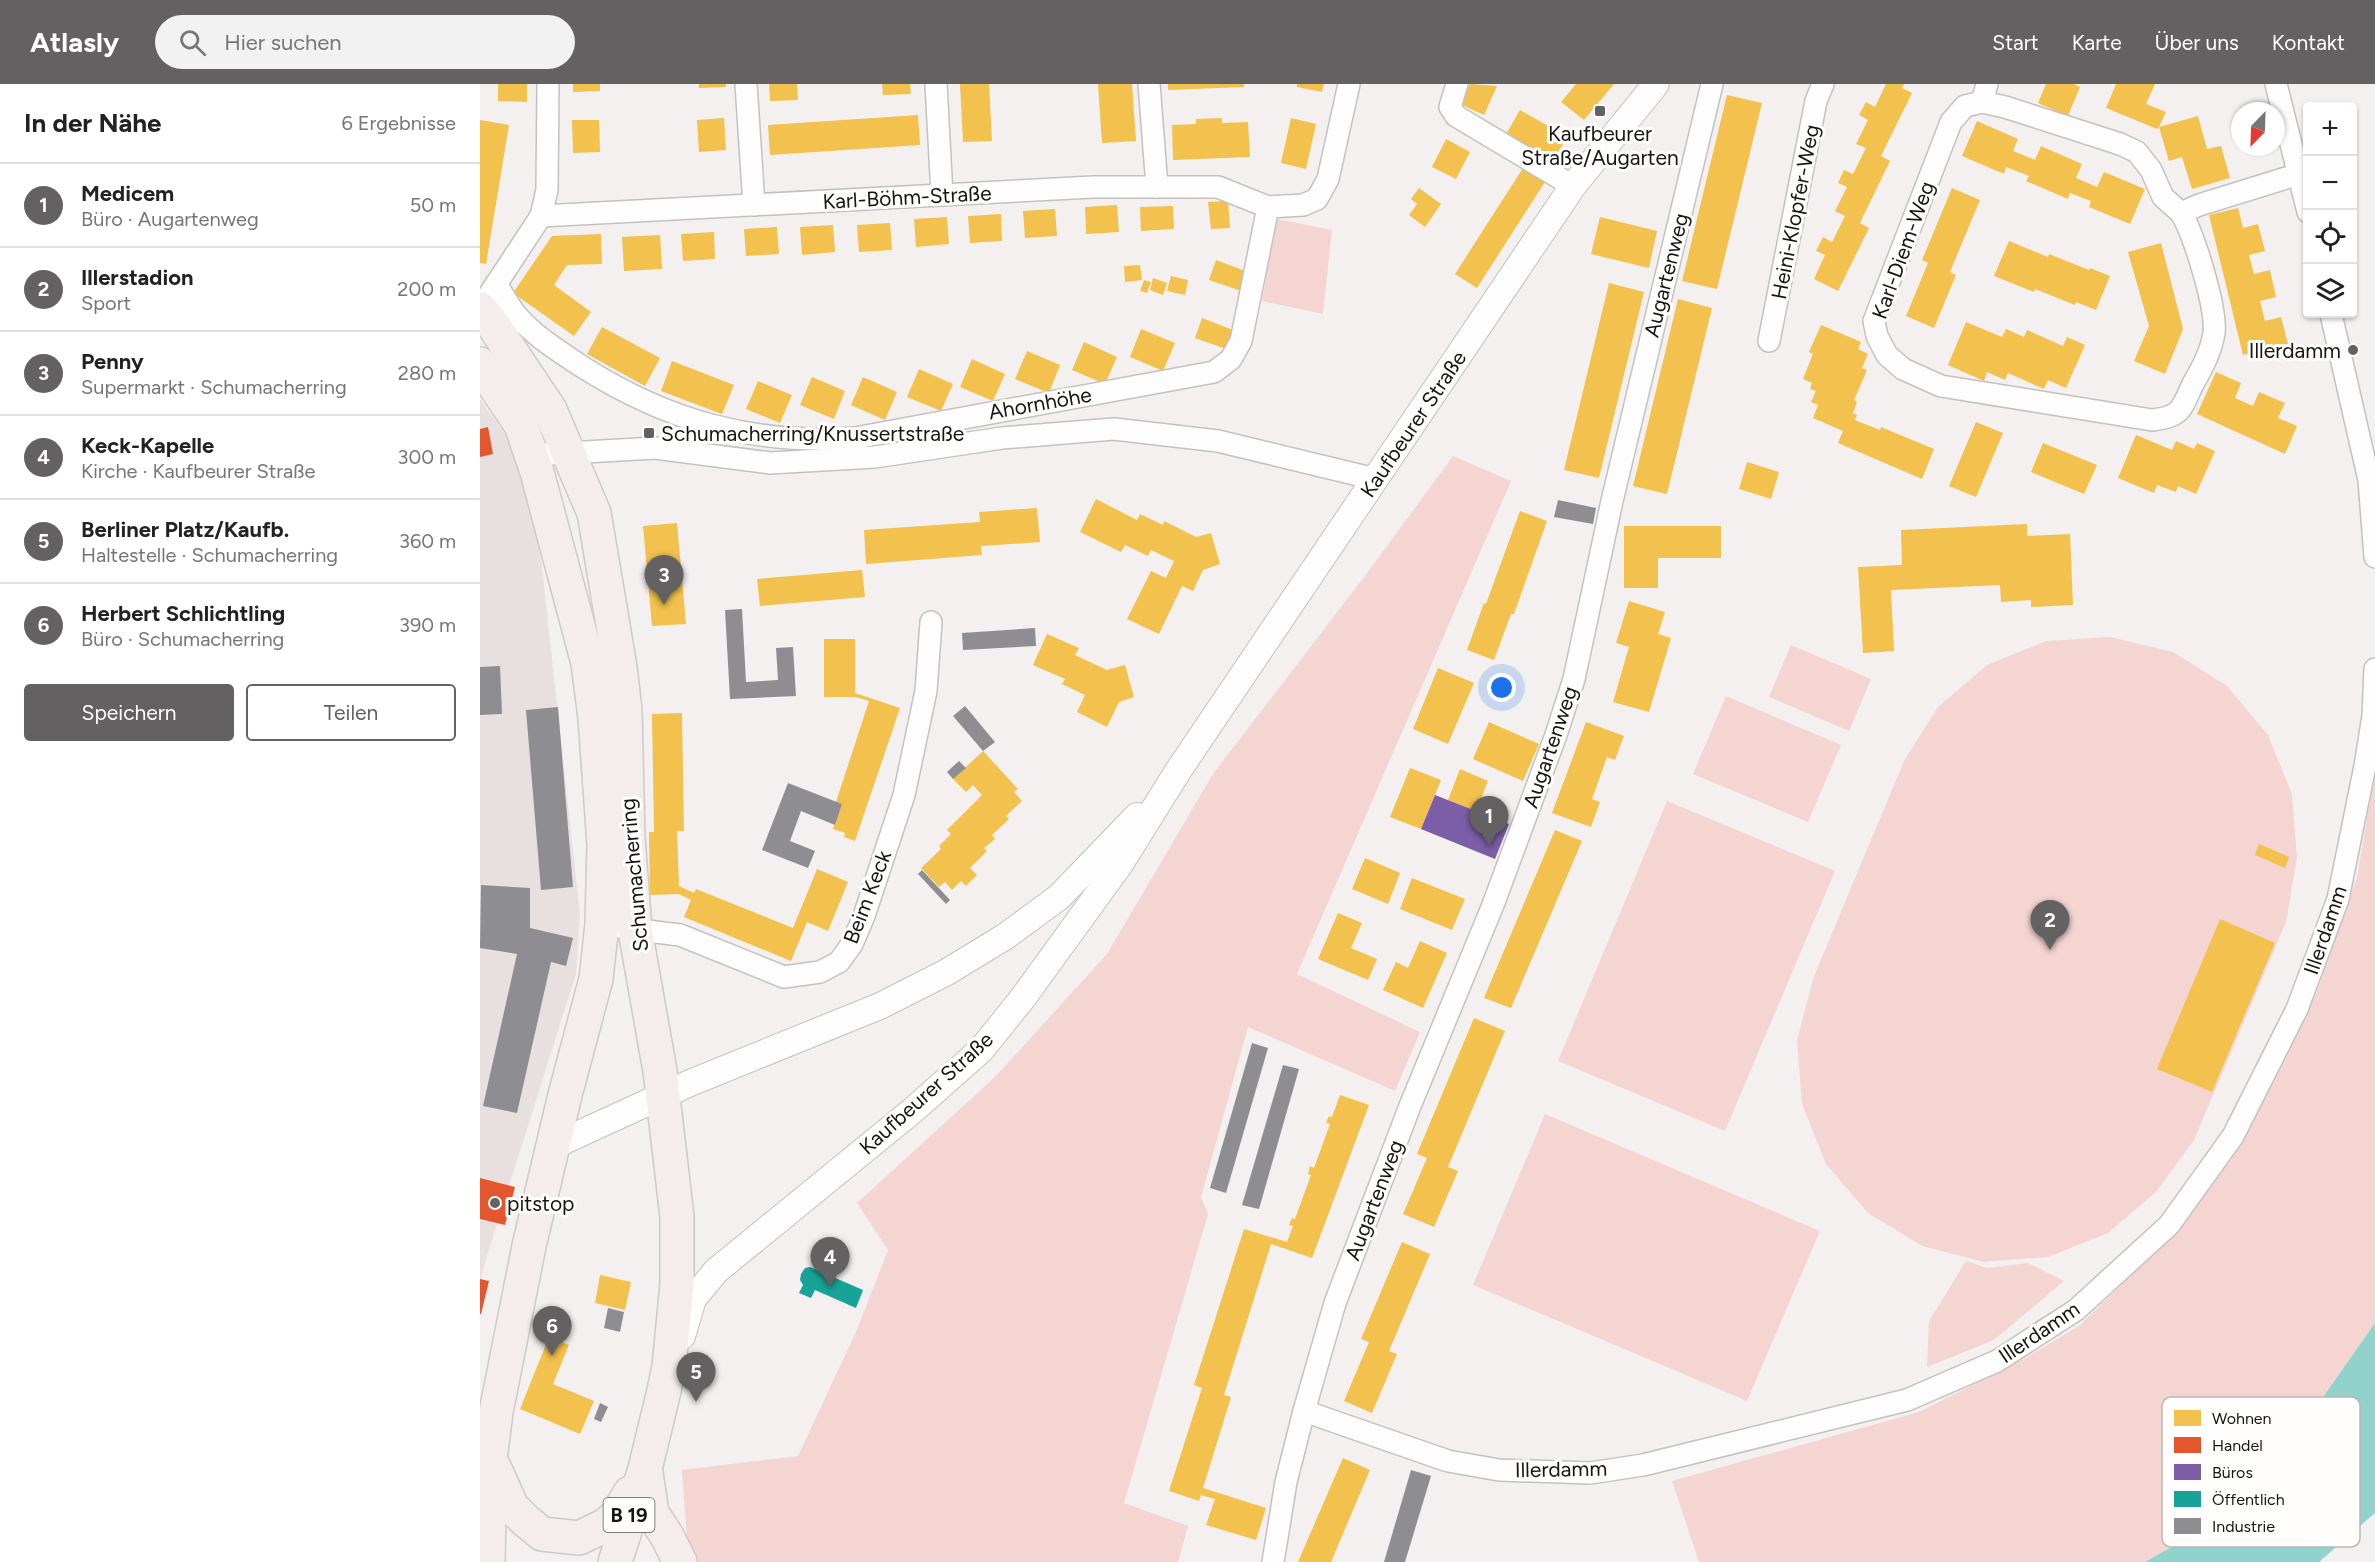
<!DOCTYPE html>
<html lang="de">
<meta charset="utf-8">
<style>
:root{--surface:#fff;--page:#f2f2f2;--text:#222;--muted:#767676;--line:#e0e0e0;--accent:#636161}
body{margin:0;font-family:Figtree,sans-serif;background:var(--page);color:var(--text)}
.controls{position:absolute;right:18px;top:18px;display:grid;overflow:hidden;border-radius:6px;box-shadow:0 2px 4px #0004}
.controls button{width:54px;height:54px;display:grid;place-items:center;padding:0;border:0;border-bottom:2px solid var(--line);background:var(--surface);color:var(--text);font:30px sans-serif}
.compass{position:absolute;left:1751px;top:18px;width:54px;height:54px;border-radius:50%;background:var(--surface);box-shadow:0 2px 4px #0004;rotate:203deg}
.you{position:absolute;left:1022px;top:604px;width:21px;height:21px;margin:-15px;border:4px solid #fff;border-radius:50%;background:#1a73e8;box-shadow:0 0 0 9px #1a73e833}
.badge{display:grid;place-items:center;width:39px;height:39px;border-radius:50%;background:var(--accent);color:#fff;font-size:20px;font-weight:700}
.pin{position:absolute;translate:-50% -50px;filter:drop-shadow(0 2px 3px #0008)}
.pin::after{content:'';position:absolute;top:32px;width:21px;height:18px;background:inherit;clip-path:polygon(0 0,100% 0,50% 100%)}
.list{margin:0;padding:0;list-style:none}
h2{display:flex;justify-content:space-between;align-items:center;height:78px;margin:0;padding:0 24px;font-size:26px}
h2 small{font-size:20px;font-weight:400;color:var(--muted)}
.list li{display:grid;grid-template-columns:39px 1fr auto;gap:18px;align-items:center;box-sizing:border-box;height:84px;padding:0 24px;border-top:2px solid var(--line)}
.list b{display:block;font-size:22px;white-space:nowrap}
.list p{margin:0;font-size:20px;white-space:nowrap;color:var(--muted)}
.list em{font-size:20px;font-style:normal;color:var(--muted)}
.actions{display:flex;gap:12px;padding:18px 24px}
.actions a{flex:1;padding:14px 0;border:2px solid var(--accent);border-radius:6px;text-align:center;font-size:21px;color:var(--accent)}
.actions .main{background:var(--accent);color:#fff}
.icon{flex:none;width:33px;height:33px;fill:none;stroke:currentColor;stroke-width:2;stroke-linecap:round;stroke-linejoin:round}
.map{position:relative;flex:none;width:1895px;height:1478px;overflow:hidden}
header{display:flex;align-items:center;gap:36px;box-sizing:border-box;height:84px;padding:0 30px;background:var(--accent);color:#fff}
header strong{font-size:28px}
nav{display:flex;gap:33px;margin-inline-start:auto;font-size:21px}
.search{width:420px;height:54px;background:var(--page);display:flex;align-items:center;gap:15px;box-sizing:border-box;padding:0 21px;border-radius:33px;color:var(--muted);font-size:22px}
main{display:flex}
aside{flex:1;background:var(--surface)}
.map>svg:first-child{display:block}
.built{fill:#e8e0df}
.green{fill:#f5d5d1}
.water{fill:#92d2cc}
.homes{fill:#f2c14e}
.shops{fill:#e4572e}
.offices{fill:#7b5ea7}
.public{fill:#17a398}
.industry{fill:#8d8d92}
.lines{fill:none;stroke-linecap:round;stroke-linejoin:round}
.minor-casing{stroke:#c4c2c1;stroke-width:24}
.tertiary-casing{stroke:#c4c2c1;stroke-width:28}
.primary-casing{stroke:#cccaca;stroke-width:36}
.minor{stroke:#fdfdfd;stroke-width:21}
.tertiary{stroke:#fdfdfd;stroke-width:26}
.primary{stroke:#f5edec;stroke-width:33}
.poi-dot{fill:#636161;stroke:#fffefd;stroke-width:2}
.labels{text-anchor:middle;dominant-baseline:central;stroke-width:6;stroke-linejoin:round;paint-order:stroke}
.shield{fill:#fffefd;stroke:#5c5a5a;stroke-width:1.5}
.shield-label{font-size:20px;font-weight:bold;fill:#161414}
.poi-label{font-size:21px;fill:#161414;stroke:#fffefd;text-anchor:start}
.street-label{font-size:21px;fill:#161414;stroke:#fffefd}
.key{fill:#fffefd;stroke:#b9b8b7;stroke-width:1.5}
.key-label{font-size:16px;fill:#161414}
</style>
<header>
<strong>Atlasly</strong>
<div class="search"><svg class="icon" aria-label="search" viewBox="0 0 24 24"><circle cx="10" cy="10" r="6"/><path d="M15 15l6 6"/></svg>Hier suchen</div>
<nav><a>Start</a><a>Karte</a><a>Über uns</a><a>Kontakt</a></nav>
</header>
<main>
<aside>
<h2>In der Nähe<small>6 Ergebnisse</small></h2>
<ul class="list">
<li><span class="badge">1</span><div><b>Medicem</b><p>Büro · Augartenweg</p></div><em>50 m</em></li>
<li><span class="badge">2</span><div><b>Illerstadion</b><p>Sport</p></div><em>200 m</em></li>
<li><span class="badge">3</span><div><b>Penny</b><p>Supermarkt · Schumacherring</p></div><em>280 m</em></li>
<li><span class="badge">4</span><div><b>Keck-Kapelle</b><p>Kirche · Kaufbeurer Straße</p></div><em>300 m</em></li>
<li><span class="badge">5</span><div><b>Berliner Platz/Kaufb.</b><p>Haltestelle · Schumacherring</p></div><em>360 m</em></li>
<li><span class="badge">6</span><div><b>Herbert Schlichtling</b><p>Büro · Schumacherring</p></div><em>390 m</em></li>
</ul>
<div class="actions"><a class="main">Speichern</a><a>Teilen</a></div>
</aside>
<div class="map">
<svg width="1895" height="1478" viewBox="0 0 1895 1478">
<rect width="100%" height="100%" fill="#f3f0ef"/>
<polygon class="built" points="0,315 36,366 61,474 100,831 96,890 4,1181 0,1199"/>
<g class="green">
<polygon points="796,135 852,146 843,230 782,217"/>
<polygon points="973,372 1031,397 817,890 940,948 915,1007 768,943 721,1113 728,1130 644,1419 708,1442 698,1478 200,1478 207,1456 202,1386 318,1372 376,1248 408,1166 377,1119 516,992 627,870 733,690 891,484"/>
<polygon points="1630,553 1693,568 1747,602 1788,651 1812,710 1817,774 1806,838 1714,1056 1676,1108 1628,1149 1568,1173 1504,1178 1442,1162 1388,1129 1346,1080 1322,1020 1317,957 1333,895 1424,677 1458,623 1507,581 1566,557"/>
<polygon points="1311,561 1391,595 1369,647 1289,613"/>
<polygon points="1246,612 1361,661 1328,738 1213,690"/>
<polygon points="1895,613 1895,1239 1834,1326 1752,1417 1695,1461 1665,1478 1219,1478 1192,1397 1439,1328 1542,1276 1599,1242 1700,1144 1764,1045 1836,910 1877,793 1894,693 1893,632"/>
<polygon points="1187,717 1355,787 1245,1047 1078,977"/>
<polygon points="1065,1030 1340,1147 1267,1317 993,1201"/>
<polygon points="1486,1177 1507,1184 1548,1179 1584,1197 1514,1256 1447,1283 1449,1237"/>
</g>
<polygon class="water" points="1895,1239 1895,1429 1839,1478 1665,1478 1695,1461 1752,1417 1834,1326"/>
<g class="homes">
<polygon points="18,0 47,0 47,18 18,17"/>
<polygon points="93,0 120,0 120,7 93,8"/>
<polygon points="219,0 246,0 246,3 219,4"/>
<polygon points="289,0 317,0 318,16 290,17"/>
<polygon points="402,0 430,0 431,10 403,11"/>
<polygon points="480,0 509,0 512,57 483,58"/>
<polygon points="618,0 652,0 656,57 622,59"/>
<polygon points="688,0 764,0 764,3 688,6"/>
<polygon points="817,0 844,0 842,8 817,3"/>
<polygon points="990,0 1017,2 1004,31 980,20"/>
<polygon points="1096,0 1134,0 1104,36 1081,18"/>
<polygon points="1406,0 1424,0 1422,4 1432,9 1401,72 1410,77 1380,139 1389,144 1358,207 1334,195 1345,171 1336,167 1343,153 1352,158 1365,132 1355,127 1367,103 1358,99 1364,86 1373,90 1386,64 1376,60 1388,36 1379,31 1386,18 1395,23"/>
<polygon points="1566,0 1594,0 1600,3 1588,32 1558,19"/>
<polygon points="1636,0 1675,0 1666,20 1686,28 1679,43 1677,45 1626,24"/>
<polygon points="1247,11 1282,19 1237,205 1202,197"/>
<polygon points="1040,26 1087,53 1072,79 1025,52"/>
<polygon points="438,31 440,61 290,71 288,41"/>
<polygon points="1718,32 1727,65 1741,62 1750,94 1712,105 1702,73 1689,77 1679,43"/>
<polygon points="244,34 246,66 219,68 217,36"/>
<polygon points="742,34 742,39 768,38 770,73 693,76 692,41 716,40 716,35"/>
<polygon points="811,34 836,40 826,85 801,79"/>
<polygon points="0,36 29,41 6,180 0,179"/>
<polygon points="92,36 119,36 120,68 93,69"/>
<polygon points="1497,37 1538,55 1533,67 1555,76 1561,62 1602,80 1596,94 1617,103 1624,88 1665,105 1650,140 1609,123 1611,117 1590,109 1588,115 1546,97 1549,92 1526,83 1524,90 1482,72"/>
<polygon points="966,55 990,68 976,95 952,83"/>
<polygon points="1043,84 1065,98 997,204 975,190"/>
<polygon points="939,104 961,120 945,143 929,131 937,120 931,115"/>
<polygon points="1472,104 1500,116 1470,188 1476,191 1454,244 1426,232 1448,179 1442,176"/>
<polygon points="748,117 750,144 731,145 728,118"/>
<polygon points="637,121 639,148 606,150 605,123"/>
<polygon points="693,122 694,145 661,147 660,123"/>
<polygon points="1758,124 1763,144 1778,140 1785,167 1769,171 1774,190 1790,186 1796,213 1780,217 1785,237 1801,233 1808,260 1763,271 1729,131"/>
<polygon points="575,125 577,152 545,154 543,127"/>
<polygon points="521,130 522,157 490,159 488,132"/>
<polygon points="467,133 469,160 436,163 434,135"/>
<polygon points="1120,133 1177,147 1169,184 1111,170"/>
<polygon points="410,139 412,166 379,168 377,141"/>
<polygon points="353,141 355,168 322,171 320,143"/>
<polygon points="297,143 299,170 266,172 264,145"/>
<polygon points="234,148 235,175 203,177 201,150"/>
<polygon points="121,150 122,180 87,181 74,201 111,228 94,252 33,209 72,152"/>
<polygon points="180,151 182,185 144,187 142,153"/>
<polygon points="1529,157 1568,173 1569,170 1609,186 1610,184 1630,192 1616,226 1596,218 1595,221 1555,205 1554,208 1514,192"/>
<polygon points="1681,159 1703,245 1685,290 1654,277 1669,242 1648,168"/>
<polygon points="736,176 768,188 761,207 729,196"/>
<polygon points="660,181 662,196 645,198 644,182"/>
<polygon points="691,192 708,196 705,211 687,207"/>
<polygon points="673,194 687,199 683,211 670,206"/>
<polygon points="664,196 671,198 667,209 660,207"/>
<polygon points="1129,199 1164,208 1119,394 1084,386"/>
<polygon points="1198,215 1232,224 1187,410 1153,402"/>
<polygon points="722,234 753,246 746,265 715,254"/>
<polygon points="1486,238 1522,253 1526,245 1544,253 1547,246 1583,262 1587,253 1605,261 1586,304 1568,296 1564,305 1528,289 1525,296 1507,288 1504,297 1468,281"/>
<polygon points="1341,241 1381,258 1378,265 1388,270 1382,284 1387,286 1374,316 1377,318 1373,329 1377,331 1375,336 1400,346 1401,343 1454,365 1442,395 1358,359 1363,347 1333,334 1338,321 1331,318 1336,307 1330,305 1332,299 1323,295 1333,270 1329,268"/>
<polygon points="122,243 180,274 165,302 107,270"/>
<polygon points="661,245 695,259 683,287 650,273"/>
<polygon points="604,258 637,273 625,300 592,286"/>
<polygon points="547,267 580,281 569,309 535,295"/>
<polygon points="492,275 525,290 513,317 480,303"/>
<polygon points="192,277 254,301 242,330 181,307"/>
<polygon points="439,285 473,300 461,327 427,313"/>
<polygon points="1736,288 1761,299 1755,314 1773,322 1779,308 1805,319 1798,334 1817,342 1805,370 1717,330"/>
<polygon points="332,293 365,307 354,335 320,321"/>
<polygon points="383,293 417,308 405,336 371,321"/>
<polygon points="278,297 312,311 300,339 266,325"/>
<polygon points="1496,338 1523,349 1496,413 1469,402"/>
<polygon points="1656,351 1692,366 1696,357 1714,365 1717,359 1735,367 1716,410 1698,402 1696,408 1677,401 1674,409 1638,394"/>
<polygon points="1563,359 1617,381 1604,410 1551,388"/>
<polygon points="1267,378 1299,388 1291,415 1259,405"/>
<polygon points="616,415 657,436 660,430 683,441 684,437 716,453 731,449 740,480 723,486 713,507 702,502 679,550 647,535 671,487 686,494 694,477 671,466 668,472 645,461 641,468 600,448"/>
<polygon points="557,424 560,458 501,462 502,471 386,480 384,446 500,438 499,428"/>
<polygon points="1040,427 1067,437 1034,530 1031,530 1014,576 987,566 1004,519 1006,520"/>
<polygon points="197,439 206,540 172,542 163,442"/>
<polygon points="1547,440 1547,452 1590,450 1593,521 1551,523 1551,516 1521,518 1520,501 1411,506 1414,567 1383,569 1378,483 1422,481 1421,446"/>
<polygon points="1144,442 1241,442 1241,474 1178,474 1178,504 1144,504"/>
<polygon points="382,486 385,513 280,522 277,495"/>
<polygon points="1149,517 1185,528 1178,550 1191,554 1169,628 1133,618 1149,563 1136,559"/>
<polygon points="567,550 599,564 595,571 627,586 645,581 654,613 639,618 627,643 597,628 605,611 582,600 585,595 553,581"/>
<polygon points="344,555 375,555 375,609 420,624 375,757 364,753 365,749 353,745 362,720 356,718 389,617 375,613 344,613"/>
<polygon points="958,584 994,599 968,660 933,645"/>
<polygon points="202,629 204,747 197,747 199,802 214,809 216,805 313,844 337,785 368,798 348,847 327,838 311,877 204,833 211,816 199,810 170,811 169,748 174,748 172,630"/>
<polygon points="1009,638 1059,660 1043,697 993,675"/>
<polygon points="1106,638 1144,652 1135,676 1127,673 1112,715 1120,718 1111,743 1072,729"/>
<polygon points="503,667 538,705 534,708 542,717 526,732 529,735 512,751 515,755 504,764 507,767 490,784 497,791 486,802 481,797 472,806 465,798 459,803 441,784 461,765 459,762 471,750 467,746 502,711 493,701 486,708 473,695"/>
<polygon points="930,684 961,696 941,745 910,733"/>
<polygon points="980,685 1008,697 996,727 968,716"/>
<polygon points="1075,746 1102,757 1031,924 1004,914"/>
<polygon points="1779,760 1809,773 1805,784 1775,771"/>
<polygon points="885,774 920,789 908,820 872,805"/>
<polygon points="932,794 985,815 972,846 920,825"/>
<polygon points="858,829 882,839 871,864 897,875 888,896 838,875"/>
<polygon points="1740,835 1795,859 1732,1008 1677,985"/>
<polygon points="940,857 967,869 943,924 903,906 916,878 928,884"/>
<polygon points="994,934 1025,947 968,1083 978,1087 954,1143 923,1130 947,1074 937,1070"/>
<polygon points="860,1011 889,1021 832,1174 791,1160 744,1311 751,1313 723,1404 786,1424 776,1456 726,1441 735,1415 721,1411 719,1417 689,1407 722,1304 714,1301 764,1145 807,1158 813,1142 809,1141 812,1134 815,1135 831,1091 828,1090 830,1082 834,1084 850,1040 846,1039 849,1032 852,1033"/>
<polygon points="922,1158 950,1170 909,1267 917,1270 892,1329 864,1317 889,1258 881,1255"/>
<polygon points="120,1191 151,1198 145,1226 115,1219"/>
<polygon points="69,1253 89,1261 73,1300 114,1317 100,1350 40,1325"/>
<polygon points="863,1374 890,1386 851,1478 818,1478"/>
</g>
<g class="shops">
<polygon points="8,343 13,370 0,373 0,345"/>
<polygon points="0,1094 35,1103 25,1141 0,1135"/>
<polygon points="0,1195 9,1197 1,1230 0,1230"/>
</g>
<polygon class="offices" points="955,711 1029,740 1015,775 941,745"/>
<polygon class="public" points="330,1183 383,1206 376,1224 335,1206 331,1214 319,1209 323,1201 320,1196 321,1190 325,1184"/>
<g class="industry">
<polygon points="1078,416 1116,424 1113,440 1074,433"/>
<polygon points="262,525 266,598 298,596 296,564 313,563 316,612 250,615 245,526"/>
<polygon points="555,544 556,562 483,566 482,549"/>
<polygon points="20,582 22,630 0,631 0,583"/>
<polygon points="485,622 515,658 503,667 473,632"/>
<polygon points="78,623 93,803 61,806 46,626"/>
<polygon points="479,677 486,684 473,695 467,688"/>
<polygon points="308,699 362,720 355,741 321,727 310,757 335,767 328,784 282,766"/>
<polygon points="442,786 470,816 466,820 438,790"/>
<polygon points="1,801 50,804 50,844 93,854 86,882 71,878 37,1029 3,1022 37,870 0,864"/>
<polygon points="772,959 788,964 746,1109 730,1104"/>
<polygon points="803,981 819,985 779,1125 762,1121"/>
<polygon points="128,1224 144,1228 140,1248 124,1244"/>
<polygon points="120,1319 128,1323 121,1338 114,1335"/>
<polygon points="931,1386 951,1392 925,1478 904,1478"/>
</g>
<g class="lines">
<g class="minor-casing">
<g id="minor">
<polyline points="266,0 274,121"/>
<polyline points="456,0 462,111"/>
<polyline points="669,0 677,103"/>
<polyline points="977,0 970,23 976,32 1093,102"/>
<polyline points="1796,0 1828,128"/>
<polyline points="1502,18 1507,0"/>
<path d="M1701,129l-18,-16 -12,-27 -14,-18 -17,-8 -115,-37 -23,-5 -17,4 -14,16 -77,199 3,15 10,19 16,14 38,17 211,34c30,-3 29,-11 41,-36 9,-16 18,-32 21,-51 3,-24 -20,-99 -33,-120l18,-8 100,-31"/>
<polyline points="61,132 613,103 738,103 788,123 823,121 837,115 848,95 869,0"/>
<path d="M16,200c8,11 14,25 23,34 18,20 40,33 62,48 86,55 172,79 274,72l359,-66 17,-13 10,-18 27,-134"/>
<polyline points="9,211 61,132 67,106 68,0"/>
<polyline points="1851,230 1889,396 1895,473"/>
<polyline points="1289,257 1336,17 1343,0"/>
<polyline points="52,371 175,364 290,379 395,373 522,354 634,345 738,357 895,395"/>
<polyline points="143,844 200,851 304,893 340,888 359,878 372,860 384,832 424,711 446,607 451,538"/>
<polyline points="824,1327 968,1377 1019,1386 1110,1389 1163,1381 1427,1316 1517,1277 1596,1226 1689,1141 1753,1052 1817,925 1858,815 1885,682 1893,632 1895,585"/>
<polyline points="793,1478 806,1398 824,1327 855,1219 930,1022 1013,821 1076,651 1094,595 1132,417 1232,0"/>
</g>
</g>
<g class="tertiary-casing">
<g id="tertiary">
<polyline points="73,1062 210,999 400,922 467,888 526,852 579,813 657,732"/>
<polyline points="202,1252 213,1215 236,1187 432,1027 501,966 542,915 640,780 698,687 1093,102 1176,0"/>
</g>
</g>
<g class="primary-casing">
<g id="primary">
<polyline points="0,225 14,242 70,326 114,429 140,583 145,626 148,753 155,846 180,987 197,1133 197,1200 189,1283 183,1311 165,1385 135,1478"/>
<polyline points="0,280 41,341 57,388 108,579 115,634 124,760 122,840 116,895 85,1011 49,1162 16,1328 10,1376 8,1478"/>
<polyline points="14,1383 32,1423 45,1436 62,1450 99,1454 126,1441 137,1431 150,1409"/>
<polyline points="166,1389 172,1429 187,1452 200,1478"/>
</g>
</g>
<use href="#minor" class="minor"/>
<use href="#tertiary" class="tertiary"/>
<use href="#primary" class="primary"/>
</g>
<g class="poi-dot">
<rect x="1114" y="21" width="12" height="12" rx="3"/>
<circle cx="1873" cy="266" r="6"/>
<rect x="163" y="343" width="12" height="12" rx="3"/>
<circle cx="15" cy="1119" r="6"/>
</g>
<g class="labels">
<rect class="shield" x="123.5" y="1414" width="51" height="34" rx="4.5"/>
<g class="shield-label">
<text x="149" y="1431">B 19</text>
</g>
<g class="poi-label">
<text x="1120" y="49" text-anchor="middle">Kaufbeurer<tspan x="1120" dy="24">Straße/Augarten</tspan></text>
<text x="1861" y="266" text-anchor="end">Illerdamm</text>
<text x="181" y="349">Schumacherring/Knussertstraße</text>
<text x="27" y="1119">pitstop</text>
</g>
<g class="street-label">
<text transform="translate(427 113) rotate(-3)">Karl-Böhm-Straße</text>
<text transform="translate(1315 128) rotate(-79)">Heini-Klopfer-Weg</text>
<text transform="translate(1423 166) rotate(-70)">Karl-Diem-Weg</text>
<text transform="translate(1186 191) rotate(-76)">Augartenweg</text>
<text transform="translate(560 319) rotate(-10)">Ahornhöhe</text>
<text transform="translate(933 340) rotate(-56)">Kaufbeurer Straße</text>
<text transform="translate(1070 663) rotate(-71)">Augartenweg</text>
<text transform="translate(154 791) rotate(-95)">Schumacherring</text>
<text transform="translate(387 813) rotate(-69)">Beim Keck</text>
<text transform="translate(1845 846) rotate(-71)">Illerdamm</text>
<text transform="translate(446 1009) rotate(-42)">Kaufbeurer Straße</text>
<text transform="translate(894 1116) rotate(-69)">Augartenweg</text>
<text transform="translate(1559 1248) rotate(-34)">Illerdamm</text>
<text transform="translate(1081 1385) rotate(-1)">Illerdamm</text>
</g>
</g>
<rect x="1682" y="1313" width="198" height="150" rx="9" class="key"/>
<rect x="1694" y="1326" width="27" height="16" fill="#f2c14e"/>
<rect x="1694" y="1353" width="27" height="16" fill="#e4572e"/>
<rect x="1694" y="1380" width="27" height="16" fill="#7b5ea7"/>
<rect x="1694" y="1407" width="27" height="16" fill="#17a398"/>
<rect x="1694" y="1434" width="27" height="16" fill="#8d8d92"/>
<g class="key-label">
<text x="1732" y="1340">Wohnen</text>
<text x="1732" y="1367">Handel</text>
<text x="1732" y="1394">Büros</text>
<text x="1732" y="1421">Öffentlich</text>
<text x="1732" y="1448">Industrie</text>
</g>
</svg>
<div class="controls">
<button>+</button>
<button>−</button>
<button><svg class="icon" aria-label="locate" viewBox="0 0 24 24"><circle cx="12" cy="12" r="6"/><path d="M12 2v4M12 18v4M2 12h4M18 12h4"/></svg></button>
<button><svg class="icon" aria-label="layers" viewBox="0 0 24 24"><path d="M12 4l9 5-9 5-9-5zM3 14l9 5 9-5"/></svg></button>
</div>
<svg class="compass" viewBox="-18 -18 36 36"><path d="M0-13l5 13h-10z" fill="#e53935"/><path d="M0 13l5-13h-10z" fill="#767676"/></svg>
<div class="you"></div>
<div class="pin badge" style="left:1009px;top:762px">1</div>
<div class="pin badge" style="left:1570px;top:866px">2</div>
<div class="pin badge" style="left:184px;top:521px">3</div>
<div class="pin badge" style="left:350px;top:1203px">4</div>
<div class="pin badge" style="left:216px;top:1318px">5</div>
<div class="pin badge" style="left:72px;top:1272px">6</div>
</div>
</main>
